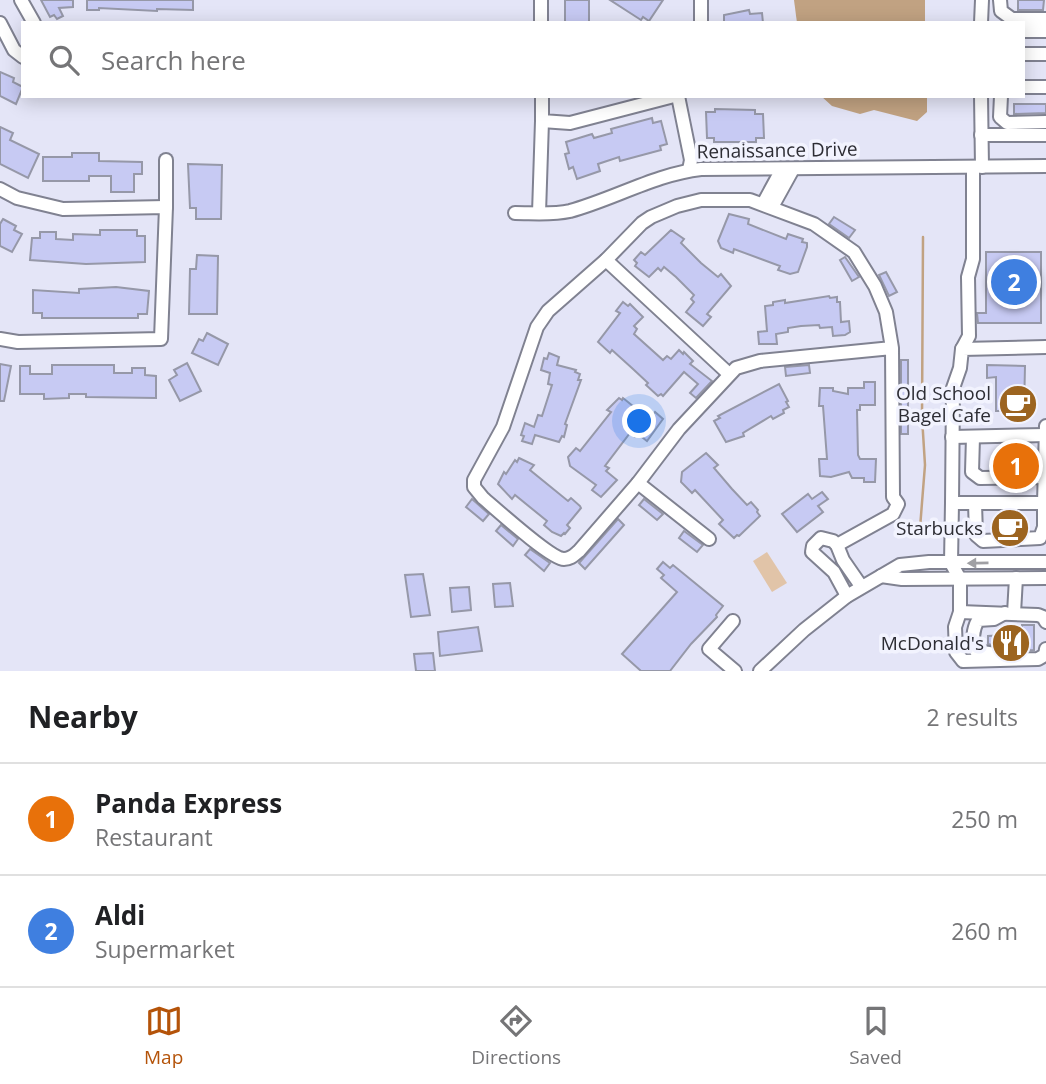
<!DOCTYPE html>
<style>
:root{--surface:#fff;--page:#f2f2f2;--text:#202124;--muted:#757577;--line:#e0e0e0;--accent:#b45309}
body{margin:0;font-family:"Open Sans",sans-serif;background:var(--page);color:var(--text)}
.you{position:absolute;left:640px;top:422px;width:24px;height:24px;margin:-18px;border:5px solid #fff;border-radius:50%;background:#1a73e8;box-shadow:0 0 0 10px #1a73e833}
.badge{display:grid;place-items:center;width:46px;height:46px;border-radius:50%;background:var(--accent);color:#fff;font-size:23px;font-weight:700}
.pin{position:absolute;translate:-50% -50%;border:4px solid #fff;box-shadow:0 2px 7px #0006}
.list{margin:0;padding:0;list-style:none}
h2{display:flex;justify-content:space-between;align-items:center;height:91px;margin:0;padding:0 28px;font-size:30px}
h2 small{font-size:23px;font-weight:400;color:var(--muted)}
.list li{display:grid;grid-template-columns:46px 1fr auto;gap:21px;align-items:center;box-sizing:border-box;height:112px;padding:0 28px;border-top:2px solid var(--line)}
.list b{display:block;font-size:26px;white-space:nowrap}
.list p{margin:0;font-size:23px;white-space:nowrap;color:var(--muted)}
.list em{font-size:23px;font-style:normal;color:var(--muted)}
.icon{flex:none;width:38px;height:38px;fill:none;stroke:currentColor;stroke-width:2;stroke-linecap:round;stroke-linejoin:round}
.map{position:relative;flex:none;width:1046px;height:671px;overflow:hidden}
.search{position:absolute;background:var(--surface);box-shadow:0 4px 18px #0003;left:21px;right:21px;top:21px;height:77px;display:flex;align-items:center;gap:18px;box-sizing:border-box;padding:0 24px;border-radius:0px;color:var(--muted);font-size:26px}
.sheet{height:315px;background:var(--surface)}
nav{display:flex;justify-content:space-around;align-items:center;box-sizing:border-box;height:98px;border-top:2px solid var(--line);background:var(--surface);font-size:19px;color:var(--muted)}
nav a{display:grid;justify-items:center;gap:4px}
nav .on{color:var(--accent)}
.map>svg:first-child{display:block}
.green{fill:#e1c4a8}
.water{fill:#c1a282}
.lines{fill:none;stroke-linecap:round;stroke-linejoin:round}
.stream{stroke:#c1a282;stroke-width:2.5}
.building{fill:#c7caf3;stroke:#9698a8;stroke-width:2}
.minor-casing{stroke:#808291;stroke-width:16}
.minor{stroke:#fff;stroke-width:12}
.oneway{fill:#a0a0a4}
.labels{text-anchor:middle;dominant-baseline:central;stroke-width:7;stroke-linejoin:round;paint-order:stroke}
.street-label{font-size:19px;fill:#2d2d34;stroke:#f2f3fe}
.poi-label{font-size:19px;fill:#2d2d34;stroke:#f2f3fe;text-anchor:end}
</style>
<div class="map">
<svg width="1046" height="671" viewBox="0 0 1046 671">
<rect width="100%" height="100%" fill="#e4e5f7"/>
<polygon class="green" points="767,552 787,583 772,592 753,561"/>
<g class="water">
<polygon points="794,0 925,0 925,23 797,23"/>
<polygon points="821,96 927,96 927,112 917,121 874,110 860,114 832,106"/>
</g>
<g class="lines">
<polyline class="stream" points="920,528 925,465 922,417 923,237"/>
</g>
<g class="building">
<polygon points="41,0 73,0 73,7 59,8 63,16 57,19 54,15 50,17"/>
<polygon points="87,0 193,0 193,10 157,9 157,11 99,8 99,10 87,10"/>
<rect x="565" y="0" width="24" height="23"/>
<polygon points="610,0 663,0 649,21 643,17 641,20"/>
<polygon points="1018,0 1044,0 1043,10 1018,10"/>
<polygon points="749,10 750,14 762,13 763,23 724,23 724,15"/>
<polygon points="0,72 14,78 13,82 23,87 16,104 0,96"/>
<polygon points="1014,104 1046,104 1046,113 1014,114"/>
<polygon points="715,109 755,110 755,114 763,114 764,138 756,138 756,142 714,142 714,138 707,138 706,112 715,112"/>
<polygon points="652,118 653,123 661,121 667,144 660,146 661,150 620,161 619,157 598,164 600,171 577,179 573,167 569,169 565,154 569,153 566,142 592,134 594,138 612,133 611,129"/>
<polygon points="0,127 13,133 10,140 39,154 28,178 0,164"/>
<polygon points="72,153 99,153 99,161 142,162 142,174 134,174 134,192 111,192 111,176 89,176 89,181 43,181 43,157 72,157"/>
<polygon points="188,164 222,165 221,219 196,219 196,208 190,208"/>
<polygon points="729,214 749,219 748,224 786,239 788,234 803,239 802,242 807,243 807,247 798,272 790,274 778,270 780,266 734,249 733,253 721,248 718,241"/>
<polygon points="834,217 855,230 849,238 829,224"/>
<polygon points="3,219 16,226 14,230 22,234 12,252 0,246 0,224"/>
<polygon points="100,230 137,230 137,236 145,236 145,262 86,264 30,260 32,238 40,238 40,232 56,232 56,239 73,240 73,234 100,235"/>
<polygon points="671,230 684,239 681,243 701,263 718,277 721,274 731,286 707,314 711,317 703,326 686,312 694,302 691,299 694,295 676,277 664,267 661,271 658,268 649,277 635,266 637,263 634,260 641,252 645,255"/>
<polygon points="986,252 1041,252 1041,323 978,323 977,313 986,313"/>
<polygon points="197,255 218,256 217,314 189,314 190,269 196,269"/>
<polygon points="845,257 859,277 852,281 840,260"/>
<polygon points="886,272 897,292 889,296 879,275"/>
<polygon points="116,287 149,291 147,314 138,314 138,318 42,318 42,313 33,313 33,290 79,293 79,289"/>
<polygon points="829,296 830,298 837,297 837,302 840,302 841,322 849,321 850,332 845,335 833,336 832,327 820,328 819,325 801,326 788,328 788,332 776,334 777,344 759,344 758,332 767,331 765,306 773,305 773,302 785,300 785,303"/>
<polygon points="623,302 628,306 630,304 643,317 634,326 637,329 634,334 663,360 667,356 671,359 679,350 683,354 684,352 693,361 690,364 712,381 696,398 690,393 698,384 684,372 663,396 661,394 658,396 646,385 648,383 633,369 612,350 610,353 598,342 620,313 616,311"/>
<polygon points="207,333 228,344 218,365 192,353 199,339 203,341"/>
<polygon points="549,353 559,357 557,365 576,370 575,372 580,374 578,380 581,380 565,424 567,425 564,437 562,436 559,442 535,435 532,444 522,441 524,436 521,435 525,423 534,427 538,415 542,416 552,385 548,384 550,373 541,370 544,358 547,359"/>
<rect x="901" y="360" width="7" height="74"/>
<polygon points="187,363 201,391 180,401 169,380 177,375 174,370"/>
<polygon points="0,364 11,366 4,401 0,401"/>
<polygon points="52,365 114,365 114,373 132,373 132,368 145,368 145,375 156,376 156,398 86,397 86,394 69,394 69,398 44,399 44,394 20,394 20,366 30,366 30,374 52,374"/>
<polygon points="809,365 810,373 786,376 785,367"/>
<polygon points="987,365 1025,366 1024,411 996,411 996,377 987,378"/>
<polygon points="864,382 875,382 875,405 860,405 860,410 857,410 858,455 860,459 876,459 875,482 864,482 864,478 852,478 849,472 831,477 820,476 819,459 827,459 823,406 819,406 820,388 833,388 833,391 848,394 848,388 864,388"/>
<polygon points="779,384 788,401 786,402 789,407 783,410 784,413 773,419 771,416 743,433 744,436 726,442 714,421 720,418 718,416"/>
<polygon points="619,398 622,400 623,398 649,419 655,412 663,419 647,441 638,434 635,437 630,433 605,466 609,468 606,471 617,480 601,497 592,490 596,485 570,466 568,457 576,448 580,451 611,412 607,410"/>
<polygon points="706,453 718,465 714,468 732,489 747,505 751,502 758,510 757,512 760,516 739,536 737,535 734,538 719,524 723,520 695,490 692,493 681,482 682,472"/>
<polygon points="1001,456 1031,456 1031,468 1001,469"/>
<polygon points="519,458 534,465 530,470 568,501 571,498 580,506 581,508 567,525 570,528 565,534 564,533 561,536 552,532 544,525 547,521 515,495 512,499 498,484 504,472 506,474 515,460 517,462"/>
<polygon points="822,492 828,499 818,506 823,512 797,532 782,514 808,494 812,499"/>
<polygon points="472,499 489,514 483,521 466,507"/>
<polygon points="644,499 663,514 657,520 639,505"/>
<polygon points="618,519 624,525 585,569 579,563"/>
<polygon points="1002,519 1027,521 1027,530 994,532 994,521 1002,521"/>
<polygon points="501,525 518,539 513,546 496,531"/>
<polygon points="684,531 703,545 697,552 679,538"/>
<polygon points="530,549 550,563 544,571 525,555"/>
<polygon points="663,562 670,568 673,565 723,606 716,615 717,617 691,644 670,671 641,671 622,654 677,592 661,578 664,575 657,569"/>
<polygon points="423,574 430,615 411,617 405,575"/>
<polygon points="510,583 513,606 495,607 493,584"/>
<polygon points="469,587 471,610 452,612 450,588"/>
<polygon points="1022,625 1034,625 1034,650 1003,651 1000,647 988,644 988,636 1022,634"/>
<polygon points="478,627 482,651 440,656 438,632"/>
<polygon points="433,653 435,671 416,671 414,654"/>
</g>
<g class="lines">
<g class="minor-casing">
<g id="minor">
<polyline points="21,0 34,23"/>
<polyline points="541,0 541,23"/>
<polyline points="1000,0 1001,11 1012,19 1046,19"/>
<polyline points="0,23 14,50 23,57"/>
<polyline points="701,23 701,0"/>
<polyline points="981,23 982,0"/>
<polyline points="1023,31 1046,31"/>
<polyline points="1023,54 1046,54"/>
<polyline points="1023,87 1046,87"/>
<polyline points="542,96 542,121 570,123 674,96"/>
<polyline points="678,96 691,160 689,170"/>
<polyline points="981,96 982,167"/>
<polyline points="1001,96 1000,117 1007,123 1046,122"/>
<polyline points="981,135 1046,135"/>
<polyline points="0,189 17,198 63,209 166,207 161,339 18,342 0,339"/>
<polyline points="763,204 782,169"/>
<polyline points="166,207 166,160"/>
<polyline points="772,207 793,169"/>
<path d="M515,213c18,0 37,2 55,-2 44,-12 86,-37 131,-42l345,-3"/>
<polyline points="539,213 542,121"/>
<polyline points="606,260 729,374"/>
<polyline points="1046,347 962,349 960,368 953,388 952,503 1044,503 1046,426"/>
<polyline points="962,349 969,336 968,277 973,259 973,167"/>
<polyline points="952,437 1045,435"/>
<polyline points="973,437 972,472 980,478 1045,477"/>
<polyline points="638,483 709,539"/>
<polyline points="952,503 951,563 960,579 960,612 955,627 956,652 963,661 1038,659 1045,655 1046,649"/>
<polyline points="975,503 976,535 983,541 1040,538 1044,527 1044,503"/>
<path d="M837,545l56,-31 5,-10 -5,-7 -1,-149 -6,-36 -11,-26 -21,-34 -40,-28 -64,-24h-49l-24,6 -26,11 -9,6 -36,37 -58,51 -11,16 -34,100 -29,53v7l9,11c13,11 68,61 81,61 7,0 10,-4 15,-8l59,-68 41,-54 57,-61 24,-7 132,-13"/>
<polyline points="881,576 902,579 1046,578"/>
<polyline points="847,596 834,572 812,552 813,546 821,538 833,541 837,545 843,560 861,586"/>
<polyline points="960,612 1038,615 1043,617 1046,622"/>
<polyline points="1014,613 1016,578"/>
<polyline points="733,621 709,649 735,671"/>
<path d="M995,654l-19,-3c-4,-11 -4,-20 2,-31l16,-1 11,-6"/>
<polyline points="760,671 804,630 847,596 900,565 929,562 1046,562"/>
</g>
</g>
<use href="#minor" class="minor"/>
</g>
<defs><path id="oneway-solid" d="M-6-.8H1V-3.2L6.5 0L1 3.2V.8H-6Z" transform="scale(1.75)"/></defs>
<use class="oneway" href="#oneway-solid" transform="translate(978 563) rotate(179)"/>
<defs>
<g id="cafe-disc" transform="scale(2.0125)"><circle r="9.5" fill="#9c6420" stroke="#f2f3fe"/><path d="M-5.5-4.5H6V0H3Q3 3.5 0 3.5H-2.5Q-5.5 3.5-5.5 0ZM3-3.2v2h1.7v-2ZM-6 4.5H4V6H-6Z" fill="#fff"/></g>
<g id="restaurant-disc" transform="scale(2.0125)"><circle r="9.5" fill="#9c6420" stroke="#f2f3fe"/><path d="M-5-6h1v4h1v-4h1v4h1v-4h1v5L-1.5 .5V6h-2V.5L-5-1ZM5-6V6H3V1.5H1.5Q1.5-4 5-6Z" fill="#fff"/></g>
</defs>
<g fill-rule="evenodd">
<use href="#cafe-disc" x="1018" y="404"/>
<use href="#cafe-disc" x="1010" y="528"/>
<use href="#restaurant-disc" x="1011" y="643"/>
</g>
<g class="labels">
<g class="street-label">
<text transform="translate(777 150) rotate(-1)">Renaissance Drive</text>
</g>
<g class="poi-label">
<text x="991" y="393">Old School<tspan x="991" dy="22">Bagel Cafe</tspan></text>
<text x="983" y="528">Starbucks</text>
<text x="984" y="643">McDonald's</text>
</g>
</g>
</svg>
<div class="you"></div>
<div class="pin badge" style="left:1016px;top:466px;background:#e8710a">1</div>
<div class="pin badge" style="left:1014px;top:282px;background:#3f7fe0">2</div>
<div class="search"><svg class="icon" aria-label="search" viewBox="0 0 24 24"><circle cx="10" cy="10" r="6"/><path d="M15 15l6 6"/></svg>Search here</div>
</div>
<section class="sheet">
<h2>Nearby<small>2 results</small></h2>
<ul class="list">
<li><span class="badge" style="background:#e8710a">1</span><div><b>Panda Express</b><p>Restaurant</p></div><em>250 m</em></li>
<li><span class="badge" style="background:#3f7fe0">2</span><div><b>Aldi</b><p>Supermarket</p></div><em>260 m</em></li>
</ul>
</section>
<nav>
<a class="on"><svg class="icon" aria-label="map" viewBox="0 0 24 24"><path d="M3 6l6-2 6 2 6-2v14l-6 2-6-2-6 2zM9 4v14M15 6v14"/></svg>Map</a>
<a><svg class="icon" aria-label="directions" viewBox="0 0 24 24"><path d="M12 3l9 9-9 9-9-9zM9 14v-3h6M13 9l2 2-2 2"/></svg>Directions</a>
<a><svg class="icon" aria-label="saved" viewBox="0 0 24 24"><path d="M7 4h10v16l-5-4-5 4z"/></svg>Saved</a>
</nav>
